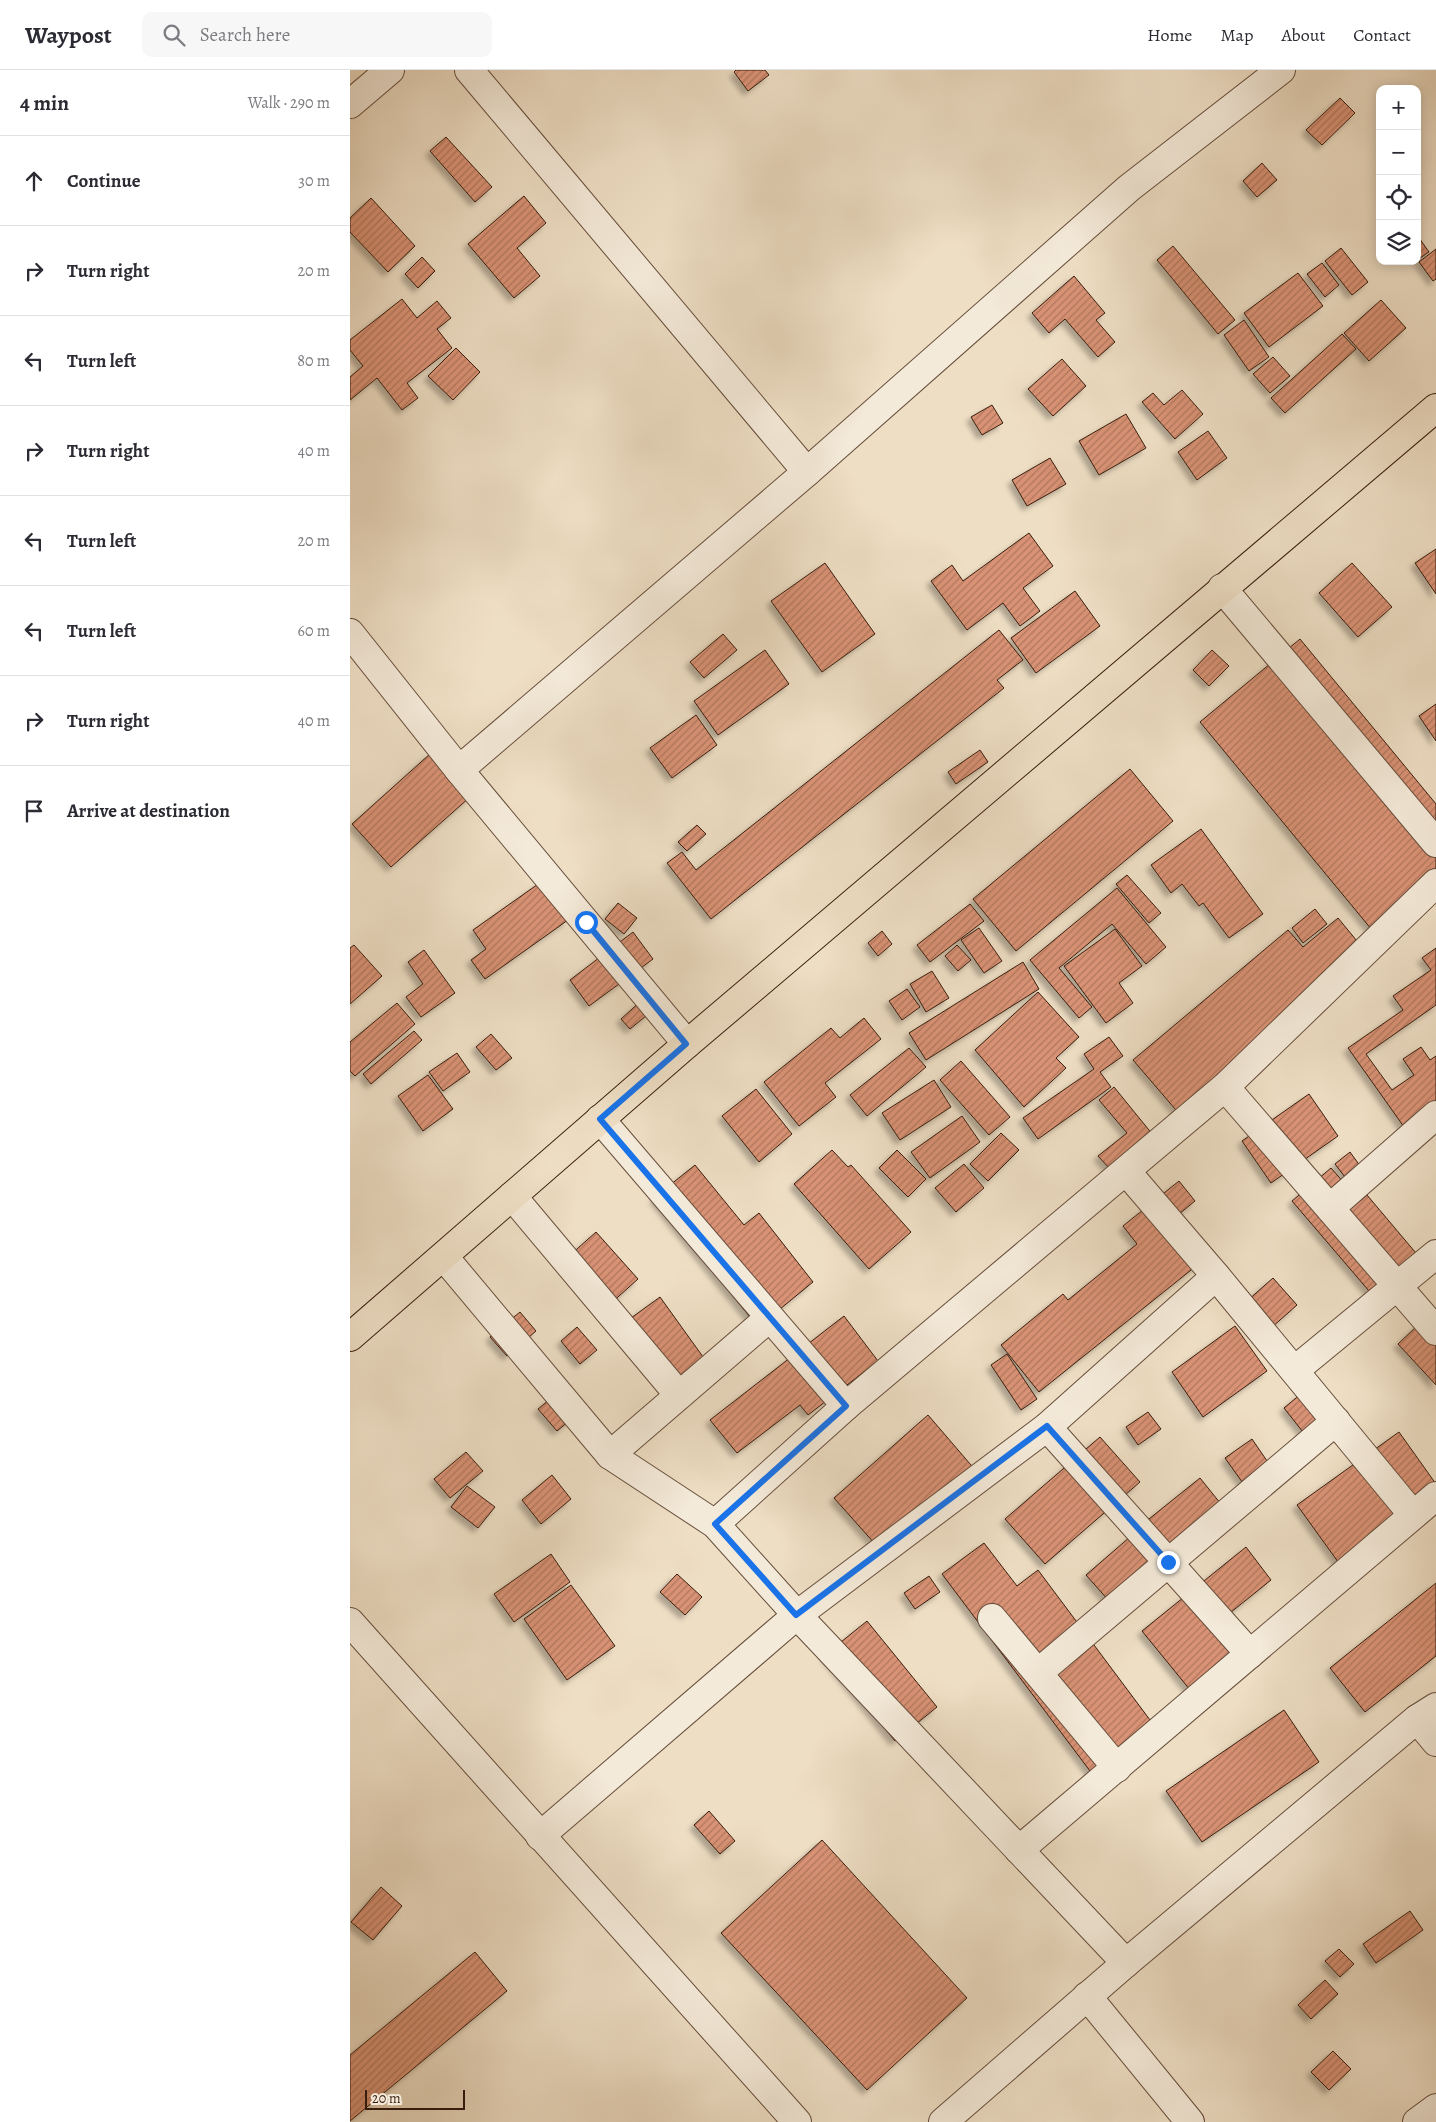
<!DOCTYPE html>
<meta charset="utf-8">
<style>
:root{--surface:#fff;--page:#f7f7f7;--text:#2b2b33;--muted:#7c7c81;--line:#e1e1e2}
body{margin:0;font-family:Alegreya,serif;background:var(--page);color:var(--text)}
.controls{position:absolute;right:15px;top:15px;display:grid;overflow:hidden;border-radius:10px;box-shadow:0 2px 12px #0003}
.controls button{width:45px;height:45px;display:grid;place-items:center;padding:0;border:0;border-bottom:1px solid var(--line);background:var(--surface);color:var(--text);font:25px sans-serif}
.scale{position:absolute;left:15px;bottom:12px;width:100px;box-sizing:border-box;padding-left:5px;border:2px solid #391d0d;border-top:0;font-size:14px;line-height:18px;white-space:nowrap;color:#391d0d;-webkit-text-stroke:4px #f4ead9;paint-order:stroke}
.stop{position:absolute;width:15px;height:15px;margin:-11px;border:4px solid #1a73e8;border-radius:50%;background:#fff}
.stop.end{background:#1a73e8;border-color:#fff;box-shadow:0 1px 5px #0008}
.list{margin:0;padding:0;list-style:none}
h2{display:flex;justify-content:space-between;align-items:center;height:65px;margin:0;padding:0 20px;font-size:21px}
h2 small{font-size:16px;font-weight:400;color:var(--muted)}
.list li{display:grid;grid-template-columns:32px 1fr auto;gap:15px;align-items:center;box-sizing:border-box;height:90px;padding:0 20px;border-top:1px solid var(--line)}
.list b{display:block;font-size:19px;white-space:nowrap}
.list em{font-size:16px;font-style:normal;color:var(--muted)}
.icon{flex:none;width:28px;height:28px;fill:none;stroke:currentColor;stroke-width:2;stroke-linecap:round;stroke-linejoin:round}
.map{position:relative;flex:none;width:1086px;height:2052px;overflow:hidden}
header{display:flex;align-items:center;gap:30px;box-sizing:border-box;height:70px;padding:0 25px;background:var(--surface);border-bottom:1px solid var(--line)}
header strong{font-size:24px}
nav{display:flex;gap:28px;margin-inline-start:auto;font-size:18px}
.search{width:350px;height:45px;background:var(--page);display:flex;align-items:center;gap:12px;box-sizing:border-box;padding:0 18px;border-radius:10px;color:var(--muted);font-size:19px}
main{display:flex}
aside{flex:1;background:var(--surface)}
.map>svg:first-child{display:block}
.building{fill:url(#building-hatch);stroke:#391d0d;filter:url(#shadow)}
.lines{fill:none;stroke-linecap:round;stroke-linejoin:round}
.minor-casing{stroke:#664d3b;stroke-width:30}
.major-casing{stroke:#391d0d;stroke-width:30}
.minor{stroke:#f4ead9;stroke-width:28}
.major{stroke:#eedec4;stroke-width:28}
.route{stroke:#1a73e8;stroke-width:6}
</style>
<header>
<strong>Waypost</strong>
<div class="search"><svg class="icon" aria-label="search" viewBox="0 0 24 24"><circle cx="10" cy="10" r="6"/><path d="M15 15l6 6"/></svg>Search here</div>
<nav><a>Home</a><a>Map</a><a>About</a><a>Contact</a></nav>
</header>
<main>
<aside>
<h2>4 min<small>Walk · 290 m</small></h2>
<ul class="list">
<li><svg class="icon" aria-label="ahead" viewBox="0 0 24 24"><path d="M12 20V5M6 11l6-6 6 6"/></svg><div><b>Continue</b></div><em>30 m</em></li>
<li><svg class="icon" aria-label="right" viewBox="0 0 24 24"><path d="M7 20v-9h11M14 6l5 5-5 5"/></svg><div><b>Turn right</b></div><em>20 m</em></li>
<li><svg class="icon" aria-label="left" viewBox="0 0 24 24"><path d="M17 20v-9H6M10 6l-5 5 5 5"/></svg><div><b>Turn left</b></div><em>80 m</em></li>
<li><svg class="icon" aria-label="right" viewBox="0 0 24 24"><path d="M7 20v-9h11M14 6l5 5-5 5"/></svg><div><b>Turn right</b></div><em>40 m</em></li>
<li><svg class="icon" aria-label="left" viewBox="0 0 24 24"><path d="M17 20v-9H6M10 6l-5 5 5 5"/></svg><div><b>Turn left</b></div><em>20 m</em></li>
<li><svg class="icon" aria-label="left" viewBox="0 0 24 24"><path d="M17 20v-9H6M10 6l-5 5 5 5"/></svg><div><b>Turn left</b></div><em>60 m</em></li>
<li><svg class="icon" aria-label="right" viewBox="0 0 24 24"><path d="M7 20v-9h11M14 6l5 5-5 5"/></svg><div><b>Turn right</b></div><em>40 m</em></li>
<li><svg class="icon" aria-label="arrive" viewBox="0 0 24 24"><path d="M6 21V4h12l-3 4 3 4H6"/></svg><div><b>Arrive at destination</b></div></li>
</ul>
</aside>
<div class="map">
<svg width="1086" height="2052" viewBox="0 0 1086 2052">
<defs>
<pattern id="building-hatch" width="6" height="6" patternUnits="userSpaceOnUse" patternTransform="scale(1.25)"><rect width="6" height="6" fill="#d99275"/><path d="M-1 1l2-2M0 6l6-6M5 7l2-2" fill="none" stroke="#b1775e"/></pattern>
<filter id="shadow"><feDropShadow dx="-4.5" dy="4.5" stdDeviation="2.5" flood-color="#0004"/></filter>
</defs>
<rect width="100%" height="100%" fill="#eedec4"/>
<filter id="stains"><feTurbulence type="fractalNoise" baseFrequency=".004" numOctaves="4"/><feColorMatrix values="0 0 0 0 .2 0 0 0 0 .09 0 0 0 0 .02 0 0 0 .5 -.17"/></filter>
<radialGradient id="worn" r=".72"><stop offset=".6" stop-color="#630" stop-opacity="0"/><stop offset="1" stop-color="#630" stop-opacity=".3"/></radialGradient>
<g class="building">
<polygon points="386,0 415,0 419,5 398,21 384,2"/>
<polygon points="990,28 1005,43 972,75 956,60"/>
<polygon points="96,67 142,117 125,132 80,81"/>
<polygon points="912,93 927,110 907,127 893,111"/>
<polygon points="174,126 196,153 167,178 190,206 164,228 118,174"/>
<polygon points="21,128 65,176 38,202 0,162 0,148"/>
<polygon points="1067,165 1079,182 1067,190"/>
<polygon points="823,176 885,250 868,264 807,190"/>
<polygon points="991,178 1018,212 1002,225 975,191"/>
<polygon points="1086,179 1086,209 1083,211 1069,192"/>
<polygon points="72,187 85,201 68,218 55,204"/>
<polygon points="972,193 989,215 975,227 957,204"/>
<polygon points="948,203 973,236 919,277 894,243"/>
<polygon points="724,206 755,243 746,250 765,272 748,287 715,249 699,263 682,243"/>
<polygon points="52,229 67,248 87,231 101,248 87,259 102,278 57,313 68,328 52,340 27,308 0,330 0,307 13,296 0,280 0,270"/>
<polygon points="1031,230 1056,258 1019,291 994,263"/>
<polygon points="894,250 919,287 899,301 874,265"/>
<polygon points="992,264 1006,279 935,343 921,328"/>
<polygon points="106,278 130,302 103,330 78,306"/>
<polygon points="923,287 940,306 920,323 903,304"/>
<polygon points="712,289 736,316 703,346 678,319"/>
<polygon points="832,320 853,344 825,369 792,332 803,323 814,335"/>
<polygon points="642,335 653,353 632,365 621,347"/>
<polygon points="776,344 796,378 749,405 729,371"/>
<polygon points="858,361 877,388 847,410 828,382"/>
<polygon points="700,388 716,414 677,436 662,410"/>
<polygon points="679,463 703,496 673,518 690,541 670,556 653,533 617,560 581,511 602,495 613,511"/>
<polygon points="1086,479 1086,524 1065,493"/>
<polygon points="475,493 525,564 472,602 421,531"/>
<polygon points="1002,493 1042,537 1008,567 969,523"/>
<polygon points="725,521 750,556 686,603 661,568"/>
<polygon points="649,560 673,590 647,610 654,618 361,849 317,793 332,782 346,800"/>
<polygon points="373,564 387,580 354,608 340,592"/>
<polygon points="950,569 1086,734 1086,806 1022,860 850,652"/>
<polygon points="415,580 439,614 368,665 344,631"/>
<polygon points="862,580 879,596 859,616 843,600"/>
<polygon points="1086,634 1086,671 1069,646"/>
<polygon points="346,645 367,675 322,708 300,678"/>
<polygon points="630,680 638,692 606,714 598,702"/>
<polygon points="81,683 120,727 41,797 2,754"/>
<polygon points="780,699 823,751 666,881 623,829"/>
<polygon points="347,755 356,764 337,781 328,772"/>
<polygon points="851,759 913,844 879,868 853,833 849,836 832,814 821,823 801,795"/>
<polygon points="777,805 811,843 799,853 766,814"/>
<polygon points="191,812 218,850 135,909 121,890 136,879 123,860"/>
<polygon points="767,818 816,877 796,894 762,854 709,898 742,937 729,948 680,890"/>
<polygon points="268,833 287,848 274,864 255,849"/>
<polygon points="620,834 634,851 580,892 567,875"/>
<polygon points="965,839 977,854 953,873 942,858"/>
<polygon points="988,848 1021,888 832,1047 783,990 938,860 953,877"/>
<polygon points="629,858 652,891 634,903 611,870"/>
<polygon points="765,859 792,896 769,913 783,933 756,953 714,896"/>
<polygon points="532,861 542,874 528,886 518,873"/>
<polygon points="283,862 303,889 239,936 220,910"/>
<polygon points="4,875 32,906 0,934 0,878"/>
<polygon points="607,875 621,890 608,901 595,886"/>
<polygon points="1086,878 1086,935 1016,984 1042,1020 1064,1005 1053,989 1071,977 1080,990 1086,986 1086,1045 1059,1064 998,978 1053,940 1043,926 1081,900 1072,888"/>
<polygon points="74,880 105,923 71,947 56,927 73,914 58,892"/>
<polygon points="673,892 689,919 576,990 559,963"/>
<polygon points="582,901 599,928 576,942 560,914"/>
<polygon points="557,919 570,937 552,950 539,931"/>
<polygon points="688,922 729,967 706,988 716,998 674,1037 625,980"/>
<polygon points="292,930 302,941 280,959 271,949"/>
<polygon points="47,933 65,954 5,1006 0,1001 0,972"/>
<polygon points="514,948 531,969 475,1013 486,1027 449,1056 414,1012 481,958 490,968"/>
<polygon points="64,961 72,970 21,1014 13,1004"/>
<polygon points="141,964 162,988 146,1000 126,977"/>
<polygon points="759,967 773,986 750,1002 761,1017 688,1069 673,1048 744,999 734,984"/>
<polygon points="559,978 576,997 517,1046 500,1025"/>
<polygon points="107,983 120,1002 93,1021 79,1002"/>
<polygon points="611,991 660,1047 639,1065 590,1010"/>
<polygon points="78,1005 103,1039 73,1061 48,1026"/>
<polygon points="584,1010 601,1037 550,1070 532,1043"/>
<polygon points="764,1017 803,1065 760,1099 748,1086 777,1063 749,1030"/>
<polygon points="406,1019 442,1064 409,1092 372,1046"/>
<polygon points="959,1024 988,1066 921,1113 892,1071"/>
<polygon points="612,1046 630,1072 580,1108 561,1082"/>
<polygon points="651,1063 669,1080 638,1111 620,1094"/>
<polygon points="482,1080 498,1097 501,1095 561,1162 519,1199 444,1114"/>
<polygon points="547,1080 576,1109 558,1127 529,1098"/>
<polygon points="1000,1082 1013,1100 998,1111 985,1094"/>
<polygon points="614,1094 634,1118 606,1142 585,1118"/>
<polygon points="345,1095 394,1155 409,1143 463,1212 408,1257 304,1128"/>
<polygon points="981,1098 1010,1131 1017,1125 1071,1189 1025,1228 942,1131"/>
<polygon points="829,1111 845,1131 824,1148 856,1188 689,1322 651,1275 713,1224 718,1230 787,1174 773,1156"/>
<polygon points="246,1162 288,1209 259,1235 217,1188"/>
<polygon points="923,1208 947,1235 921,1258 897,1231"/>
<polygon points="310,1227 361,1298 327,1323 277,1251"/>
<polygon points="1086,1238 1086,1315 1048,1274"/>
<polygon points="170,1242 186,1261 157,1286 140,1267"/>
<polygon points="494,1246 528,1291 458,1345 450,1335 387,1383 360,1350"/>
<polygon points="885,1256 917,1301 853,1347 822,1302"/>
<polygon points="227,1257 247,1280 230,1294 211,1271"/>
<polygon points="657,1284 687,1329 671,1340 641,1295"/>
<polygon points="969,1309 995,1342 960,1371 934,1338"/>
<polygon points="217,1315 235,1338 207,1361 188,1339"/>
<polygon points="798,1342 811,1359 788,1375 776,1357"/>
<polygon points="578,1345 627,1402 534,1484 484,1428"/>
<polygon points="1049,1362 1086,1414 991,1496 947,1435"/>
<polygon points="750,1367 790,1412 695,1494 655,1449"/>
<polygon points="902,1369 926,1404 900,1423 875,1388"/>
<polygon points="116,1382 133,1401 100,1428 84,1409"/>
<polygon points="202,1405 221,1429 191,1454 172,1430"/>
<polygon points="850,1408 879,1444 823,1489 794,1453"/>
<polygon points="117,1416 145,1437 128,1458 101,1437"/>
<polygon points="788,1460 812,1488 760,1532 736,1505"/>
<polygon points="634,1473 667,1516 688,1500 806,1658 743,1705 592,1504"/>
<polygon points="896,1477 921,1510 865,1555 892,1588 845,1626 792,1561"/>
<polygon points="201,1484 220,1512 164,1552 144,1524"/>
<polygon points="327,1504 352,1527 335,1545 310,1522"/>
<polygon points="579,1506 590,1522 565,1539 554,1523"/>
<polygon points="1086,1513 1086,1586 1015,1642 980,1598"/>
<polygon points="221,1515 265,1576 217,1610 174,1549"/>
<polygon points="517,1551 587,1637 545,1671 475,1585"/>
<polygon points="934,1640 969,1692 852,1772 816,1721"/>
<polygon points="359,1741 385,1771 370,1784 344,1755"/>
<polygon points="472,1770 617,1928 517,2020 371,1863"/>
<polygon points="31,1817 52,1836 23,1870 1,1852"/>
<polygon points="1060,1841 1073,1860 1026,1893 1013,1874"/>
<polygon points="989,1879 1004,1894 990,1907 975,1891"/>
<polygon points="125,1882 157,1921 0,2051 0,1985"/>
<polygon points="975,1910 988,1924 961,1949 948,1935"/>
<polygon points="983,1981 1001,1999 979,2020 961,2002"/>
</g>
<g class="lines">
<g class="minor-casing">
<g id="minor">
<polyline points="119,0 457,402"/>
<polyline points="0,34 40,0"/>
<polyline points="872,518 1086,773"/>
<polyline points="0,563 109,700 337,974"/>
<polyline points="109,700 457,402 779,118 931,0"/>
<polyline points="875,1017 1086,1261"/>
<polyline points="250,1049 496,1336"/>
<polyline points="776,1101 866,1206 1063,1445"/>
<polyline points="162,1126 329,1325"/>
<polyline points="980,1138 1086,1045"/>
<polyline points="94,1187 260,1385 365,1454 447,1545 776,1893"/>
<polyline points="945,1300 1086,1184"/>
<polyline points="697,1357 900,1584"/>
<polyline points="260,1385 419,1248"/>
<polyline points="365,1454 496,1336 875,1017 1086,813"/>
<polyline points="642,1548 767,1698"/>
<polyline points="0,1552 447,2052"/>
<polyline points="689,1602 986,1351"/>
<polyline points="1067,1649 1086,1672"/>
<polyline points="190,1766 447,1545 697,1357 866,1206"/>
<polyline points="669,1780 1086,1426"/>
<polyline points="737,1926 840,2052"/>
<polyline points="593,2052 776,1893 1067,1649 1086,1637"/>
<polyline points="1067,2052 1086,2038"/>
</g>
</g>
<g class="major-casing">
<polyline id="major" points="0,1267 337,974 1086,338"/>
</g>
<use href="#minor" class="minor"/>
<use href="#major" class="major"/>
</g>
<g class="lines">
<polyline class="route" points="236,852 336,974 250,1049 496,1336 365,1454 446,1545 697,1356 818,1492"/>
</g>
<rect width="100%" height="100%" filter="url(#stains)"/>
<rect width="100%" height="100%" fill="url(#worn)"/>
</svg>
<div class="controls">
<button>+</button>
<button>−</button>
<button><svg class="icon" aria-label="locate" viewBox="0 0 24 24"><circle cx="12" cy="12" r="6"/><path d="M12 2v4M12 18v4M2 12h4M18 12h4"/></svg></button>
<button><svg class="icon" aria-label="layers" viewBox="0 0 24 24"><path d="M12 4l9 5-9 5-9-5zM3 14l9 5 9-5"/></svg></button>
</div>
<div class="scale">20 m</div>
<div class="stop" style="left:236px;top:852px"></div>
<div class="stop end" style="left:818px;top:1492px"></div>
</div>
</main>
